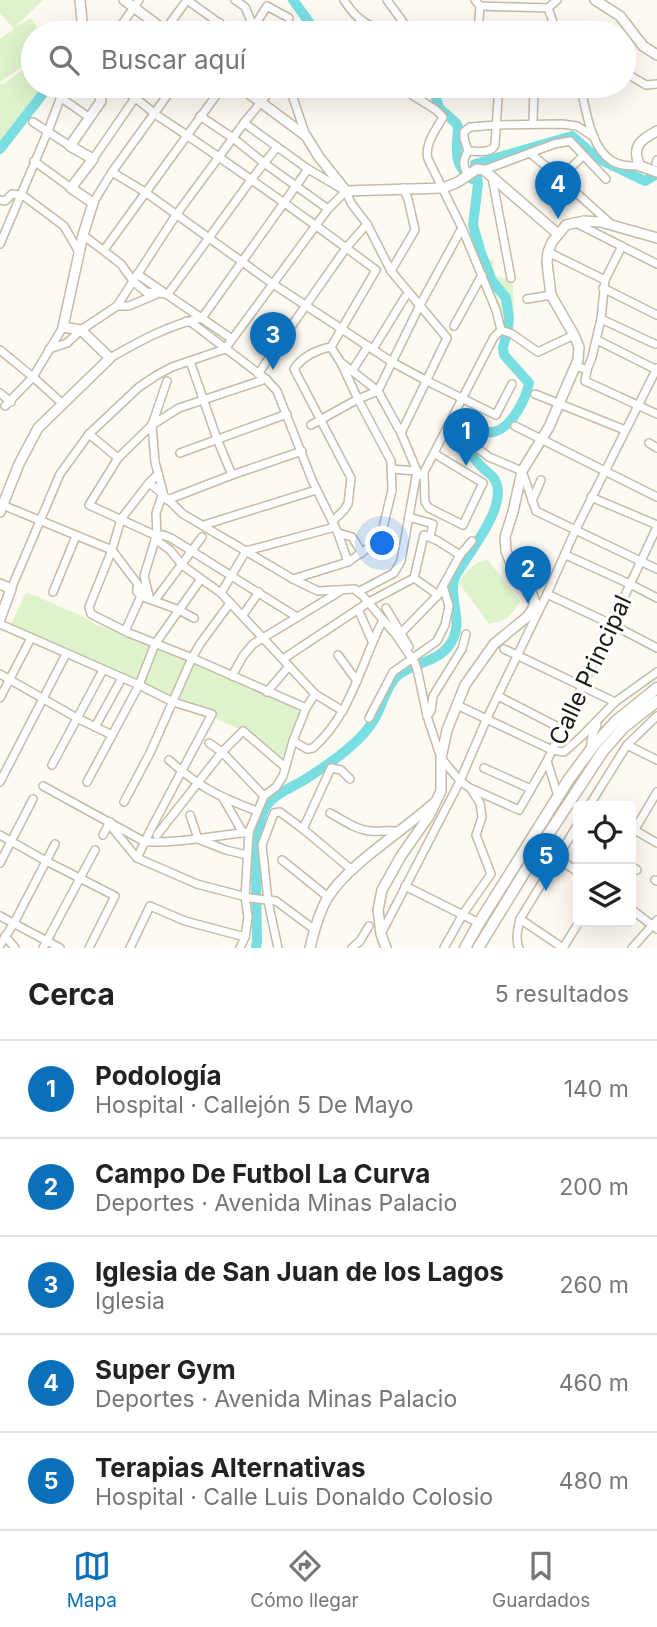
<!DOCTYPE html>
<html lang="es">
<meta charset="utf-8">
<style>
:root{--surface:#fff;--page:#f6f6f6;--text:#222;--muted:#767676;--line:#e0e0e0;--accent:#0b70bb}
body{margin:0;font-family:Inter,sans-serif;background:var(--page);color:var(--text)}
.controls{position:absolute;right:21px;bottom:21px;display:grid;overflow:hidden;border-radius:7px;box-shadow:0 7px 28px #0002}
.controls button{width:63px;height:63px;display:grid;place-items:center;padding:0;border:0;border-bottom:2px solid var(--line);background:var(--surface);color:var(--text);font:35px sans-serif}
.you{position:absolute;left:383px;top:544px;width:24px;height:24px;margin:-18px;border:5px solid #fff;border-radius:50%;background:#1a73e8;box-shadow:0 0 0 10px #1a73e833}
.badge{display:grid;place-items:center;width:46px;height:46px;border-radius:50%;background:var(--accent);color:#fff;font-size:23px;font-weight:700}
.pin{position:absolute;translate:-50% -58px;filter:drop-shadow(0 2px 4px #0008)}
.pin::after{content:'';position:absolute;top:37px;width:24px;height:21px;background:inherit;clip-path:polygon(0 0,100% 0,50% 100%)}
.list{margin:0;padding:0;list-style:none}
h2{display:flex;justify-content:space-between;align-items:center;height:91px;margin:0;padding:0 28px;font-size:30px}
h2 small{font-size:23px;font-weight:400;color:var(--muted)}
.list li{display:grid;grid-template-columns:46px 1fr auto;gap:21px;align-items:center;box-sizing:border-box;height:98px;padding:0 28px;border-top:2px solid var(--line)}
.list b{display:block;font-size:26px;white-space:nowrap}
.list p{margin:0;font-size:23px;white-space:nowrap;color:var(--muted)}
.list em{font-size:23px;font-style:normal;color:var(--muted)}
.icon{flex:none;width:38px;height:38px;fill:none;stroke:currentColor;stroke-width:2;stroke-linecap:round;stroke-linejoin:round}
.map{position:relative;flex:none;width:657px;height:948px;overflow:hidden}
.search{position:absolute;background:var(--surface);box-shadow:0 7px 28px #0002;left:21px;right:21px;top:21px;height:77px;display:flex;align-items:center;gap:18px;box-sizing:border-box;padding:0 24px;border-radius:38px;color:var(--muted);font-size:26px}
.sheet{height:581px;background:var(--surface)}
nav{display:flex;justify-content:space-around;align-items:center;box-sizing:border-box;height:98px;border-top:2px solid var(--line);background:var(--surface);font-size:19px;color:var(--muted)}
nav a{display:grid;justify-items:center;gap:4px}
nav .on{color:var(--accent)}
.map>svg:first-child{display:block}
.green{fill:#def3cb}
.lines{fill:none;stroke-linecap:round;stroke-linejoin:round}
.river{stroke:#79dee2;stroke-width:10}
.minor-casing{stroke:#c4baa7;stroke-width:10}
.major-casing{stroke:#c4baa7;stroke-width:12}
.highway-casing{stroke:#c4baa7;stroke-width:13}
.minor{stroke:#fff;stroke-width:7}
.major{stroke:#fff;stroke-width:9}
.highway{stroke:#fff;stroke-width:10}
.labels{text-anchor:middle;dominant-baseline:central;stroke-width:6;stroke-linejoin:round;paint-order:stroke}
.street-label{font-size:24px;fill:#1d1a13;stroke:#fff}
</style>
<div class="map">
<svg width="657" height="948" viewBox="0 0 657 948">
<rect width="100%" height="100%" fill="#fefaf2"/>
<g class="green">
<polygon points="0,0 43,0 14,28 31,18 41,33 33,33 33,59 0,82 0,39 14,29 0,13"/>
<polygon points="33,63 33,86 46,86 23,113 0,145 0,84 3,84"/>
<path d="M479,232l1,6 4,3 2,19h7l2,16 17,4c2,17 3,35 -2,51l-8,-2 -5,-19 3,-5 -5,1 -4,-16 4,2 5,12c3,-14 -8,-12 -14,-23 -8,-13 -13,-29 -19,-44z"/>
<path d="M487,559l33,42c-8,15 -15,20 -31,23l-30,-41c7,-13 14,-19 28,-24z"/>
<polygon points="26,592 80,615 97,625 117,631 156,647 302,709 281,761 246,732 9,628"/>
</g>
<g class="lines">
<g class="river">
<polyline points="293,0 317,33"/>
<path d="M407,86l1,2 18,-1 8,4 5,17 17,15 2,4c-1,23 -6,37 14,52"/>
<polyline points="0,149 49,86"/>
<path d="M256,948l1,-7c0,-30 -5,-109 8,-133 7,-13 26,-20 39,-28 16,-10 33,-21 47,-34 9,-7 19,-19 24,-28 8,-14 11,-32 22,-42 15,-13 38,-13 51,-29 20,-24 -3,-51 8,-72 12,-22 53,-69 39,-95 -2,-4 -8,-8 -11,-11 -8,-7 -14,-16 -20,-25l2,-9c9,-6 17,-1 27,-3 18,-3 33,-33 36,-49l-25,-28 -1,-7 5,-20 1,-10 -3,-20 -14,-17 -12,-31 -7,-25 5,-41 -3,-20 97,-28 25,22 48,23 12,-7"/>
</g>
<g class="minor-casing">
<g id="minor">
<polyline points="235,0 245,7 251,21 266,33"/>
<path d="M344,0c13,21 26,28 50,33"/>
<polyline points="387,0 411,33"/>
<polyline points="475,0 480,6 548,8"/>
<polyline points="548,8 557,33"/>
<polyline points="548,8 557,0"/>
<polyline points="116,33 139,0"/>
<polyline points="163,33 187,0 233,33"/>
<polyline points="212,33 220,23"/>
<polyline points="250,33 267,6 289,18"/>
<polyline points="478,33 480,6"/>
<polyline points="580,33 582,26"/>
<polyline points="624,72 646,85 657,84"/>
<path d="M109,86c21,3 32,18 49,30 74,49 147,101 218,154l-45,77c-15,3 -28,9 -37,22l57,109 -3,26 -4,6 -11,11"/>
<polyline points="289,86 306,136"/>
<path d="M398,86l38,24 7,7c-7,13 -19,27 -15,42l34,69 34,82 5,20"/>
<path d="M572,86h4l5,4c6,22 9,57 31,71 8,5 18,5 28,5"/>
<polyline points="60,97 90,118"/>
<polyline points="200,116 233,138 264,163 328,209"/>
<polyline points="33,122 70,146"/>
<polyline points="244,123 308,169 342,189"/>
<polyline points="533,123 534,86"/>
<path d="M468,151c9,0 23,3 27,-6l3,-46"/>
<polyline points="530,153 560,178 611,224"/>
<polyline points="93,159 135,98"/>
<polyline points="34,161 71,188"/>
<polyline points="656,163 657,160"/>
<polyline points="484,170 554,144 570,141 606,179"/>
<polyline points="112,172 145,192 273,284 392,362 427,381 496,415 512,384"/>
<path d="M468,174c-6,-8 -5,-14 0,-23l-4,-13v-6l6,-5 26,-2 66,-1 15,2 17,11"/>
<polyline points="492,177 511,278"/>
<polyline points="560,178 583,156"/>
<polyline points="346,191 351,203 367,224 391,271 447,338 401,433"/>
<polyline points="21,194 64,226 80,254"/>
<polyline points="0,200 5,201 12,194 20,195"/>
<polyline points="93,203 112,172 174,86"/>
<polyline points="574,222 657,264"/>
<polyline points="83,235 121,264 133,281 146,292 168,294 251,180 277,147"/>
<polyline points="0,244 48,131 65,86"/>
<polyline points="104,250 223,86"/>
<polyline points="548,252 605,280"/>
<polyline points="391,271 415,230 408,199 403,188"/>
<polyline points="137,274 232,339"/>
<polyline points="603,288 657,315"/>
<polyline points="527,299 551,295"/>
<polyline points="117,306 129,306 157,294"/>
<polyline points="601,319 655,344"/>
<polyline points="186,321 192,323 266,379 277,391 312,480 338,533 348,562"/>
<polyline points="454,326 482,275"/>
<polyline points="501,330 512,334 538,352 574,335"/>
<polyline points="597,340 657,370"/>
<polyline points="49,349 67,343 81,330 117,306 176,215 244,123 274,86"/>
<polyline points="373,349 405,297"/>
<polyline points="0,350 33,377 63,404"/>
<path d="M110,358c30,-17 58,-33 92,-40l106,-149"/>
<polyline points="190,361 217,439 232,475"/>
<polyline points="343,364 378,391 401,433 417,471 401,561 394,573 358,592"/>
<polyline points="576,366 587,370 592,357 601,319 605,280 622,246"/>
<polyline points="587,370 585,381 657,414"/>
<polyline points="352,371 368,346"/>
<polyline points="258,374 346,248 367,224"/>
<polyline points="266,379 179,408 152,425 118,458 89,505 157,536 163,535 171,538 297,617"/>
<polyline points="0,393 11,402"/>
<polyline points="535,394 625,430"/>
<polyline points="5,406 33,377 63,327"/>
<polyline points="311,425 358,399 378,391 420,305 462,228"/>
<polyline points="515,426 657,497"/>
<polyline points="89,434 118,458"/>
<polyline points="649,443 657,448"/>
<polyline points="476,447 489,457 522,471 536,511 657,569"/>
<polyline points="180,453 287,414"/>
<polyline points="391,469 417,471"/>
<polyline points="158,474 149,483 121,519 112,550 89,607 91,614 129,633 192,658 306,708"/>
<polyline points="424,475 425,502 429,508 463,525 483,483 435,454"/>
<polyline points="422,476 494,337 501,330"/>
<path d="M149,483c13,9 22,20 34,31l110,65 25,12 37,-2 3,3"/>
<polyline points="163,492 155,462 152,425 167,381"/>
<polyline points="591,497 657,525"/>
<polyline points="167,500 232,475 302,451"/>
<polyline points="532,501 541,480"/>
<polyline points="0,504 112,550 149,599"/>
<polyline points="409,517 433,524 430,537"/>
<polyline points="204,525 316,490"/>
<polyline points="338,533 352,537 362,553"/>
<polyline points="157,536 156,513 163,493"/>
<polyline points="155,539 170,550 182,565 221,593 315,694 343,711"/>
<polyline points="568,556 630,584 657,598"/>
<polyline points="414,578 438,595"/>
<polyline points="293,579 348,562 371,546 382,532 392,490 391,461 358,399 341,363 331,347"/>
<polyline points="137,588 137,592 141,596 179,610 194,618"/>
<polyline points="11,589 60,474 89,434 139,387 157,375 172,367 225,349 328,209 346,191"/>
<polyline points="53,592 76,536"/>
<polyline points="358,592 363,596 396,635 415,663 418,673 427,716 441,758 460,781 470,788 519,810 547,761 657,527"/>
<polyline points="221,593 246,551 335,527"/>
<polyline points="547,594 611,624 657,648"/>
<polyline points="149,596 144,576 156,537"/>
<polyline points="155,600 202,537"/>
<polyline points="386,608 409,647"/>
<polyline points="358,609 372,641"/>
<polyline points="243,615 259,592"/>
<polyline points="0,624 139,685 173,702 212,714 151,829 137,858"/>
<polyline points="125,631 141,596"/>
<polyline points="401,633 438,595 460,555 472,541"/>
<polyline points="504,649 615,702"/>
<polyline points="338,655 357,681"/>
<polyline points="283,659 369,602 414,578 424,535 438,541 460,555"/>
<polyline points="0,674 77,718 112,735"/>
<polyline points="232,676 243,656 253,644 339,592"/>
<polyline points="267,692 289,666"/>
<polyline points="498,696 562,729"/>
<polyline points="0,698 31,638"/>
<polyline points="457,705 552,750 564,752 581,737 615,702 657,672"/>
<polyline points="427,716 431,711 433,696 462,649 466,634"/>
<polyline points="369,718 393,672 437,641 445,625 449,606 443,586"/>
<polyline points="95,727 122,678"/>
<path d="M293,741l14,8 6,-1c38,-33 48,-85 70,-128"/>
<polyline points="209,743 222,752 264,796"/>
<polyline points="627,745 657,760"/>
<polyline points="590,750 592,736 597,725"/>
<path d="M169,760c30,27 50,37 88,51"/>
<polyline points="547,761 558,796"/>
<polyline points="52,765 103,670"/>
<polyline points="484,768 531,789"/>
<polyline points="0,782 66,654"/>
<polyline points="87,782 139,685 155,644 201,579"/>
<path d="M43,786l102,56c35,1 69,-6 104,-10"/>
<polyline points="223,798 243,833"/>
<polyline points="124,802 150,753 192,658 200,644 230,603"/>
<polyline points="589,806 627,745 657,716"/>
<path d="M330,813c13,7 26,17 41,18 10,1 18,-2 28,1"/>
<polyline points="190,815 198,839 226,850 247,855"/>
<polyline points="110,822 114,830 137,858 197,884 250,898 276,901 315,930"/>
<polyline points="631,828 657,843"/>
<polyline points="303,829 331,768 341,770 350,779"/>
<polyline points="0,835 46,861 115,896 89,948"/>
<polyline points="103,835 110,822"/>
<polyline points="157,835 222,752 243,731 285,767"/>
<polyline points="631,836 657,792"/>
<polyline points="540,847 578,872"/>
<polyline points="282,860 328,897"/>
<polyline points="0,863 33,799"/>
<polyline points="631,866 637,870"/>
<polyline points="655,880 657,881"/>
<polyline points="405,886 479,923"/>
<polyline points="631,909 657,929"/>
<polyline points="0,916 60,948"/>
<polyline points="520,919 563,948"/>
<polyline points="381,934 460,781 487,718 547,594 575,531 657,368"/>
<polyline points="5,936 15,948"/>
<polyline points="0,945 14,923 55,844"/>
<polyline points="43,948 95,850"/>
<polyline points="130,948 150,906 185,921 245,937"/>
<polyline points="240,948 245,937 248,917 245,897 249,832 264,796 276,787 283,776 293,741 306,708 315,694"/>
<polyline points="278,948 268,901 262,845 274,813 280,812 303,829 352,870"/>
<polyline points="352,948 360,941 369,926"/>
<polyline points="444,948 463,914 491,874 476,835 482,817 480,803 471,789"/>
<path d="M519,948c-4,-9 -1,-20 1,-29l58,-95"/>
<polyline points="563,948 579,922"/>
<polyline points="632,948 657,920"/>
</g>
</g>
<g class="major-casing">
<g id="major">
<polyline points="80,0 83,33"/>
<polyline points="124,0 168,33"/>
<polyline points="595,0 620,16 643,46 657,55"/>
<polyline points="239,86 306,136 319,157 346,191 443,188 458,182 477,169 484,170 558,234"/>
<path d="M657,131c-17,9 -26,16 -17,35l17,6"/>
<polyline points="0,512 19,464 38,428 110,358 81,330 63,327 83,235 93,203 71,188 93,159 70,146 101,101 98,86"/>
<polyline points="0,584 11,589 0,619"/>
<path d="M310,948c4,-17 9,-36 18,-51 23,-35 74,-65 106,-94"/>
<polyline points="386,948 381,934 378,910 382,890 401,856 429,816 441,791 441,758 447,730 465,685 494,644 527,617 532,610 535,603 532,594 510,561 506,551 505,537 513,512 522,471 549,427 578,360 579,347 574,335 551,295 547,263 548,252 552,242 566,225 584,221 601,222 657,238"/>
</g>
</g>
<g class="highway-casing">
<g id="highway">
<polyline points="465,948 479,923 569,779 595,744 616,721 657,688"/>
<polyline points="478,948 540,847 603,751 623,728 657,701"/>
</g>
</g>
<use href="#minor" class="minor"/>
<use href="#major" class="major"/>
<use href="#highway" class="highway"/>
</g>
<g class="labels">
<g class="street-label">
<text transform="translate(590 670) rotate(-65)">Calle Principal</text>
</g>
</g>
</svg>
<div class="controls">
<button><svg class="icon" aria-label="locate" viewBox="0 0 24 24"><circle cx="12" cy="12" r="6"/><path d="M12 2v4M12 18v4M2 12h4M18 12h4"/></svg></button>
<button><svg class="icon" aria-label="layers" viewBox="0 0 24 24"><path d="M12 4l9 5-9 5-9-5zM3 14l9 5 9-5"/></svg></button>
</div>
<div class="you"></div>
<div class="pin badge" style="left:466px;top:466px">1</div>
<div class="pin badge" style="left:528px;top:604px">2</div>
<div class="pin badge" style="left:273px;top:370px">3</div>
<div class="pin badge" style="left:558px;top:219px">4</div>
<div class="pin badge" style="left:546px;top:891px">5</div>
<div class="search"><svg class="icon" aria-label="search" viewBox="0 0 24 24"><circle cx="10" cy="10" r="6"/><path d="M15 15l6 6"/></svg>Buscar aquí</div>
</div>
<section class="sheet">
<h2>Cerca<small>5 resultados</small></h2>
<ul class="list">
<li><span class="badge">1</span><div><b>Podología</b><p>Hospital · Callejón 5 De Mayo</p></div><em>140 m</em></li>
<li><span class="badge">2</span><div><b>Campo De Futbol La Curva</b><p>Deportes · Avenida Minas Palacio</p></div><em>200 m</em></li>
<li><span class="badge">3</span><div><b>Iglesia de San Juan de los Lagos</b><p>Iglesia</p></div><em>260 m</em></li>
<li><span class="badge">4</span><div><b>Super Gym</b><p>Deportes · Avenida Minas Palacio</p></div><em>460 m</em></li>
<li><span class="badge">5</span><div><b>Terapias Alternativas</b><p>Hospital · Calle Luis Donaldo Colosio</p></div><em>480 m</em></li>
</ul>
</section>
<nav>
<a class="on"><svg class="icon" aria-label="map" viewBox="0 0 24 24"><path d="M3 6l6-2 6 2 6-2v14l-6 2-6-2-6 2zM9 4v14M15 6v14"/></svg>Mapa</a>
<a><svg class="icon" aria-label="directions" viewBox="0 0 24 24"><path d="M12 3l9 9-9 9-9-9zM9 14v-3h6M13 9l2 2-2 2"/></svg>Cómo llegar</a>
<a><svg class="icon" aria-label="saved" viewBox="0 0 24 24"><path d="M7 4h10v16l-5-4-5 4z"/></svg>Guardados</a>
</nav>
